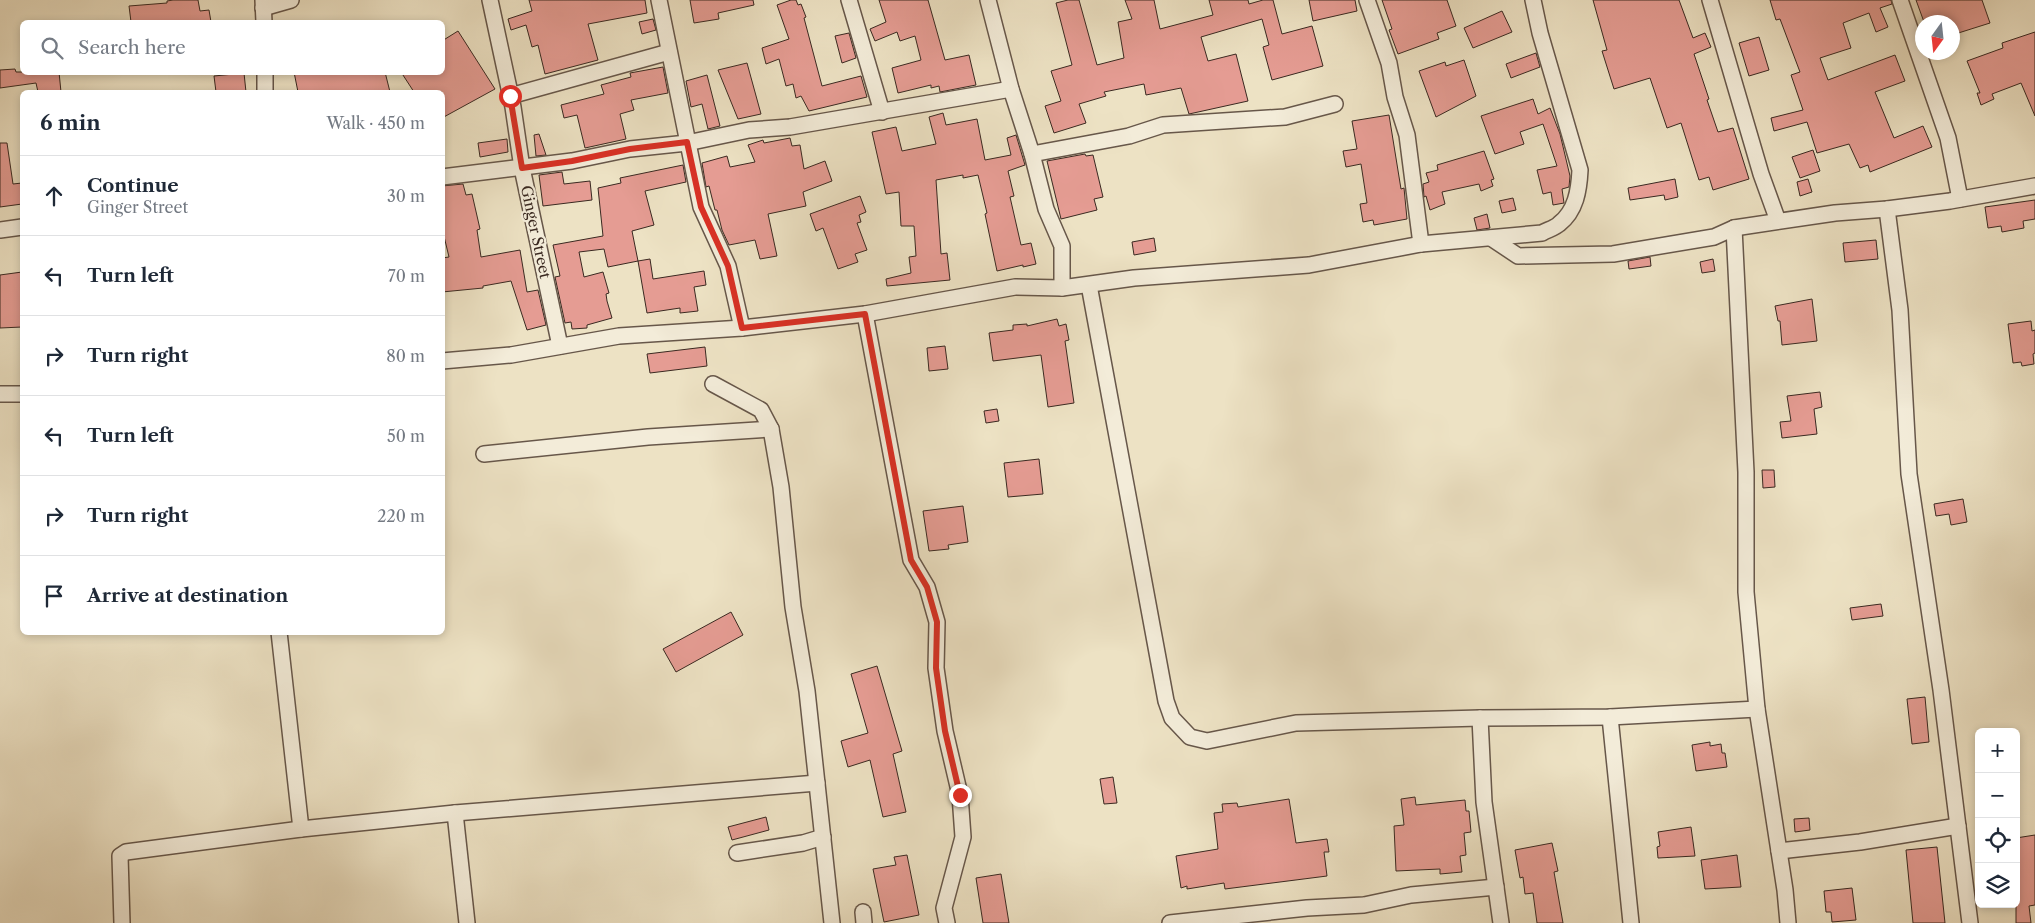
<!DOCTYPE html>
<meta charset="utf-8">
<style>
:root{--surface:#fff;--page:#f2f2f3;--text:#1f2937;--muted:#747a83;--line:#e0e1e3}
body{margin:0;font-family:"Libre Caslon Text",serif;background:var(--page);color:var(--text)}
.controls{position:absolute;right:15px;bottom:15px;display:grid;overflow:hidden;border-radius:8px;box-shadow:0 2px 8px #0003}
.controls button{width:45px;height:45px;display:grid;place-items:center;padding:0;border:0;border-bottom:1px solid var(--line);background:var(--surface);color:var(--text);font:25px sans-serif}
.compass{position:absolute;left:1915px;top:15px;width:45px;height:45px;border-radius:50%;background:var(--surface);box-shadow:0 2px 8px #0003;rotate:195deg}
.stop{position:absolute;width:15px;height:15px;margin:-11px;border:4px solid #d93025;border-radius:50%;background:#fff}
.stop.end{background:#d93025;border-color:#fff;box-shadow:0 1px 5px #0008}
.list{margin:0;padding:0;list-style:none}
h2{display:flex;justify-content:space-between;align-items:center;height:65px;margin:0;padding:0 20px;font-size:21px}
h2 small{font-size:16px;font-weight:400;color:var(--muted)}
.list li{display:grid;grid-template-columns:32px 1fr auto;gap:15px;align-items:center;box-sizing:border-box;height:80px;padding:0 20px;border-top:1px solid var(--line)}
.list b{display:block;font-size:19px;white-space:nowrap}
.list p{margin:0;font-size:16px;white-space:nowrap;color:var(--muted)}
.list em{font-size:16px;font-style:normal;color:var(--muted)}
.icon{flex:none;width:28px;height:28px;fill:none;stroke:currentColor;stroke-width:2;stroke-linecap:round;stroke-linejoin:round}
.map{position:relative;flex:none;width:2035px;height:923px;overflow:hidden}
.search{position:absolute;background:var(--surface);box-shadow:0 2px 8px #0003;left:20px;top:20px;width:425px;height:55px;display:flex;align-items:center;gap:12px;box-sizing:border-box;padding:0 18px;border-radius:8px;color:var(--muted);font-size:19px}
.panel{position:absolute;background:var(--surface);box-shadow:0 2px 8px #0003;left:20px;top:90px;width:425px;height:545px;border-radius:8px}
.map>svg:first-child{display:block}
.building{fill:#e59c93;stroke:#3a2921}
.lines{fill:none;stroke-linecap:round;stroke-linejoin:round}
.minor-casing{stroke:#67574a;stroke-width:18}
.minor{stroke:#f3ecd9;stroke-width:15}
.route{stroke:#d93025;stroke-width:6}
.labels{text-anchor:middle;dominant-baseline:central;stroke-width:4.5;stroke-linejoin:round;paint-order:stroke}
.street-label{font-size:15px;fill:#3a2921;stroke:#f3ecd9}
</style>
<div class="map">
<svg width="2035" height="923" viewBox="0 0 2035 923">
<rect width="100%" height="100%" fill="#ede2c4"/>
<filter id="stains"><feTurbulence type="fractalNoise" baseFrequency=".004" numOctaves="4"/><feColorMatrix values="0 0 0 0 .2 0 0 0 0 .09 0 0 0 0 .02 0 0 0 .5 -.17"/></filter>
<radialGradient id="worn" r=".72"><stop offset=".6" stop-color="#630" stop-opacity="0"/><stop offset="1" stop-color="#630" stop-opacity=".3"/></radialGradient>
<g class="building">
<polygon points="173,0 198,0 200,11 209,10 211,22 131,22 129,6 167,3 167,1"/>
<polygon points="529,0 645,0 647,13 588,24 598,60 545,74 538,45 532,47 526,25 511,30 508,19 532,11"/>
<polygon points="690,0 753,0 754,5 718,13 719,19 694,23"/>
<polygon points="791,0 796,0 798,5 801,4 806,17 804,18 822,86 861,76 867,97 809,111 801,96 796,98 793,84 786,86 779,59 766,64 762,48 789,39 777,5"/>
<polygon points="879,0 928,0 945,60 969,55 976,85 940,92 939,86 931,88 931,85 898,93 892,68 921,60 915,36 900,41 897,32 875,41 870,29 886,22"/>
<polygon points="1068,0 1079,0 1097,65 1124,58 1118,22 1132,19 1125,0 1154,0 1160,29 1213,15 1209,0 1248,0 1249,4 1263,0 1273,0 1282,34 1312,26 1323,66 1272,80 1263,47 1269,45 1262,19 1201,37 1208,61 1236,54 1248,101 1189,114 1181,88 1146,95 1144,84 1104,92 1106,96 1079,104 1086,123 1054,133 1045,106 1061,101 1051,71 1072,65 1056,3"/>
<polygon points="1309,0 1355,0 1357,11 1313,21"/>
<polygon points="1382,0 1447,0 1456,26 1437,33 1439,39 1398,54 1389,30 1392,29"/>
<polygon points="1593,0 1679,0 1693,38 1705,33 1711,47 1694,54 1709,99 1707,100 1718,132 1733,128 1749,179 1713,190 1709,177 1699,180 1681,123 1667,128 1650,78 1614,89 1602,51 1607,50"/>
<polygon points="1770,0 1891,0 1892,4 1880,8 1888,27 1876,32 1869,13 1843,23 1851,48 1820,58 1828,80 1895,55 1905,81 1875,92 1894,138 1923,126 1932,147 1870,172 1868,165 1860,168 1849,144 1817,153 1807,122 1774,131 1771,118 1803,110 1791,75 1800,72 1780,19 1776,20"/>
<polygon points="1916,0 1982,0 1990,23 1952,35 1952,22 1924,22"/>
<polygon points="1502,11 1512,32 1473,48 1464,28"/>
<polygon points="653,19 656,30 642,34 639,22"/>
<polygon points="458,31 495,89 442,118 442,92 414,92 401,72 442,72 442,41"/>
<polygon points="2035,32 2035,116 2021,83 1992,94 1994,99 1981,105 1977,93 1980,93 1967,61 2003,48 2002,43"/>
<polygon points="849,33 856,58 842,63 835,36"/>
<polygon points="1759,37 1769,70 1749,76 1739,43"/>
<polygon points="1536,53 1540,67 1511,78 1506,64"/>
<polygon points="1464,60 1476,96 1436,117 1419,71 1445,62 1446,66"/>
<polygon points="747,63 761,114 738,119 718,70"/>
<polygon points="663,67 668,93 631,100 634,110 620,114 626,139 585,148 577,115 564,118 561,105 604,94 601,85 631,77 630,73"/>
<polygon points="15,69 16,72 59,72 61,92 38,92 36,83 0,88 0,70"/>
<polygon points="294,72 385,72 390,92 298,92"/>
<polygon points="244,73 246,92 216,92 214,76"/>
<polygon points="707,75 720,126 708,129 702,104 691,107 686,81"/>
<polygon points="1533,99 1538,114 1550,108 1560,134 1570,176 1569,187 1562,189 1564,203 1553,205 1551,192 1543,194 1537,170 1557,166 1543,124 1520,132 1524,144 1495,154 1481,116"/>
<polygon points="943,113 946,125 977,119 985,160 1011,155 1007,138 1016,135 1025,165 1008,171 1014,196 1010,197 1021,245 1031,243 1036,264 1023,267 1023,265 997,271 985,214 987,213 978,175 963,178 963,175 936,180 941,254 947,253 950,280 887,286 886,279 911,273 909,257 916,256 914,226 901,226 899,192 886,194 872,132 896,127 902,151 936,144 929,117"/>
<polygon points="1389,115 1401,189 1404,188 1407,219 1374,225 1373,220 1363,222 1360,204 1367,203 1361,164 1346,167 1343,151 1357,149 1352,121"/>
<polygon points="539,134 546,155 536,156 534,135"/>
<polygon points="790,138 792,146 800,145 804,169 825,161 832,181 803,192 806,206 768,214 777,256 760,259 755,240 729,245 722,230 717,210 715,210 709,186 706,187 702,163 727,156 730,167 755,162 748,145 763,140 764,143"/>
<polygon points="507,139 508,152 480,157 478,143"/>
<polygon points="0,143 7,143 13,184 22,183 22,204 0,207"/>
<polygon points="1813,150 1820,171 1800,178 1792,157"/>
<polygon points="1484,151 1494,179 1491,180 1493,186 1481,191 1479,184 1442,192 1445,204 1430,210 1426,196 1424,197 1423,184 1429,182 1426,173 1438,170 1437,165"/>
<polygon points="1085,154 1086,156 1093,155 1103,197 1094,199 1097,210 1061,219 1047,161"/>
<polygon points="683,165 686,182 645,191 654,225 632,231 638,261 608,267 604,249 579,252 584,277 603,272 609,293 606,294 607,301 612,318 587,325 587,328 572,329 571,322 565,323 555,277 560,276 553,245 603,236 598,188 621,183 620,178"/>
<polygon points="562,172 564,184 590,181 592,200 543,206 539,175"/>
<polygon points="1675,179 1678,197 1665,200 1664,195 1630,200 1628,188"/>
<polygon points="1808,179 1812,192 1800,196 1797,182"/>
<polygon points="463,184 466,195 472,194 480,229 477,230 481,257 520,250 527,292 538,290 546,325 527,330 511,281 483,286 483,288 442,292 442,258 449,257 442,228 442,186"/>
<polygon points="860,196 866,212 859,215 861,222 857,223 867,250 855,254 858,262 838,269 823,228 816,231 810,214"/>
<polygon points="1513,198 1516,210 1502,213 1499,201"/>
<polygon points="2035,200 2035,219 2023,221 2024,228 2002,232 2001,226 1988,228 1985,207"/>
<polygon points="1487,214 1490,228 1477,230 1474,218"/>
<polygon points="1154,238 1156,251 1134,255 1132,242"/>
<polygon points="1876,240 1878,259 1845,262 1843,243"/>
<polygon points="1650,257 1651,266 1629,269 1628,261"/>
<polygon points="650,259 653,279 704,271 706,285 694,287 698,311 680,313 680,308 647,313 638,261"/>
<polygon points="1713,259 1715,271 1702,273 1700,262"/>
<polygon points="22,272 22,327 0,328 0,275"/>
<polygon points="1812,299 1817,341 1782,345 1780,321 1778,321 1775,306"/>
<polygon points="1057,319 1059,326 1066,324 1069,340 1065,341 1074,403 1048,407 1041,355 993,361 989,333 1013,330 1013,325 1027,324 1027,326"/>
<polygon points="2031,321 2032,331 2035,330 2035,353 2033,354 2034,364 2022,366 2021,362 2013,363 2008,324"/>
<polygon points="945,346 948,369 929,371 927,348"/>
<polygon points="705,347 707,366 650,373 647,354"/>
<polygon points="1820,392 1822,407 1814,409 1817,434 1782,438 1780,422 1791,421 1787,396"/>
<polygon points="997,409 999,421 986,423 984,411"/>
<polygon points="1039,459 1043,494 1008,497 1004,463"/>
<polygon points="1762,470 1774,470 1775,487 1763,488"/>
<polygon points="1963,499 1967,522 1951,525 1949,514 1936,516 1934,504"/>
<polygon points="963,506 968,542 948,545 949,549 929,551 923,511"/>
<polygon points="1881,604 1883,616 1852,620 1850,608"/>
<polygon points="731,612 743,635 676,672 663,649"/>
<polygon points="877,666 902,751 893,754 906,812 883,817 870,760 848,767 841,741 868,733 851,674"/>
<polygon points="1925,697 1929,742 1912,744 1907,699"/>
<polygon points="1710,742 1710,746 1721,744 1722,753 1725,753 1727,767 1696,771 1692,745"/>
<polygon points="1113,777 1117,803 1104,804 1100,779"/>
<polygon points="1415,797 1416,805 1465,800 1466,811 1469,811 1471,832 1464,833 1466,855 1460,856 1462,872 1440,874 1440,869 1396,871 1394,826 1404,825 1401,799"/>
<polygon points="1289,799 1296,843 1327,839 1329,852 1324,852 1327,876 1225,889 1224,883 1187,889 1187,886 1181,888 1176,856 1218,849 1214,813 1223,812 1222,804 1237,803 1238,807"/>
<polygon points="766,817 769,830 732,840 728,827"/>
<polygon points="1809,818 1810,830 1795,832 1794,819"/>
<polygon points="1691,827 1695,856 1658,858 1657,847 1660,846 1658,832"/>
<polygon points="2035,835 2035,905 2029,906 2031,923 2016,923 2016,838"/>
<polygon points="1552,843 1558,871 1554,872 1563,923 1537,923 1533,893 1525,894 1523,877 1520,878 1515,850"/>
<polygon points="1937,847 1945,923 1913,923 1906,850"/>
<polygon points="907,855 919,915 884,922 873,869 896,865 894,857"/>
<polygon points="1737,855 1741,887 1705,889 1701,860"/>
<polygon points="1001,874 1009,923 983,923 976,878"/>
<polygon points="1852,888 1856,920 1832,922 1831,912 1826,912 1824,891"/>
</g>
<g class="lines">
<g class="minor-casing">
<g id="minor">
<polyline points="263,0 264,22"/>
<polyline points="490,0 513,107 522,168 560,346"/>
<polyline points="659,0 701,207 728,266 742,328"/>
<polyline points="849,0 882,112"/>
<polyline points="988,0 1011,89 1032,154 1046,209 1062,246 1062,288"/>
<polyline points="1367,0 1389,63 1395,97 1407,135 1421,244"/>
<polyline points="1710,0 1761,174 1778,221"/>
<polyline points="1900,0 1948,138 1960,199"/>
<polyline points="263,8 291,0"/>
<polyline points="265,72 265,92"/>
<polyline points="510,96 669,52"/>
<polyline points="1032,154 1129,136 1163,125 1285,117 1335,104"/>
<polyline points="442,177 572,161 630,149 687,143 749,130 790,127 1011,89"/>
<polyline points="1887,209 1900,310 1909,474 1941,690 1970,923"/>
<polyline points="1734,228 1746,472 1746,592 1757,709 1785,890 1788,923"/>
<polyline points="0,230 22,227"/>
<polyline points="1491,238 1518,256 1613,254 1714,237 1734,228 1835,213 1887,209 1950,201 2035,186"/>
<polyline points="1089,285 1166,701 1172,718 1190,737 1207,741 1296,723 1480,718 1610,717 1757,709"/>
<polyline points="865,314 911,560 927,587 937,622 936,668 945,731 960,795 963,837 944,908 947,923"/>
<path d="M442,361l69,-6 108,-19 123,-8 123,-14 150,-27 47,1 72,-10 175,-13 112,-21 121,-11c5,-3 13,-5 17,-9 17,-13 20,-34 21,-54l-40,-137 -7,-33"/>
<polyline points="713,384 761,410 771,429 781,487 793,607 807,691 832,923"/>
<polyline points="0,394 22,394"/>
<polyline points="484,454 648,437 771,429"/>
<polyline points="279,632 301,829"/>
<polyline points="1610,717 1631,923"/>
<polyline points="1480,718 1484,802 1501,923"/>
<polyline points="455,813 467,923"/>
<polyline points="1779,851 1860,842 1958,826"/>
<polyline points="737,853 803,843 823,837"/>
<polyline points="863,912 864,923"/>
<polyline points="122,923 120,856 126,852 301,829 455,813 817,783"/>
<polyline points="1170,923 1307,908 1364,905 1411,895 1496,887"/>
</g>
</g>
<use href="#minor" class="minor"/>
</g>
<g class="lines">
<polyline class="route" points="510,96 522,168 572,161 630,149 687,142 701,207 728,266 742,328 865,314 911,560 927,587 937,622 936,668 945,731 960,795"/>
</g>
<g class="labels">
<g class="street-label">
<text transform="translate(536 232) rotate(78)">Ginger Street</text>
</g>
</g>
<rect width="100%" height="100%" filter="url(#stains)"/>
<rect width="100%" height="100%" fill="url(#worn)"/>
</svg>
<div class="controls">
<button>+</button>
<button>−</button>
<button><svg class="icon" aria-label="locate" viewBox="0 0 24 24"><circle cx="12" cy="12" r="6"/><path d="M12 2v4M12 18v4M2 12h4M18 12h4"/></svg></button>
<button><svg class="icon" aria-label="layers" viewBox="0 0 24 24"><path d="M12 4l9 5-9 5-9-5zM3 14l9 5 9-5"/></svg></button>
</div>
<svg class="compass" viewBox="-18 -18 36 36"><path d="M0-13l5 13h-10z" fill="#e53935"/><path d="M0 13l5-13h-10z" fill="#747a83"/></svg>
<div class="stop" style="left:510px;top:96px"></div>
<div class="stop end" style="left:960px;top:795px"></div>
<div class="search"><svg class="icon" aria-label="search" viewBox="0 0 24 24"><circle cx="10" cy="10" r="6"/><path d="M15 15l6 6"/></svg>Search here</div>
<section class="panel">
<h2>6 min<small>Walk · 450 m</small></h2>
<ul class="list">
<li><svg class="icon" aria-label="ahead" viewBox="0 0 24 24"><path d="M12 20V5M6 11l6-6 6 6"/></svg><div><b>Continue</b><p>Ginger Street</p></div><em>30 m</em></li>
<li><svg class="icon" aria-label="left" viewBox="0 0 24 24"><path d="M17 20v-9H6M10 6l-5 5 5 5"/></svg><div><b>Turn left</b></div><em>70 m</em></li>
<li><svg class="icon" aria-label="right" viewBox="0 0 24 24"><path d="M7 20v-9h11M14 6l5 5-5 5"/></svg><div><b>Turn right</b></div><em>80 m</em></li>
<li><svg class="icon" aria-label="left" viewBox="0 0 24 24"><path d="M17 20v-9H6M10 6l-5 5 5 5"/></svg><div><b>Turn left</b></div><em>50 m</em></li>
<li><svg class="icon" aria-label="right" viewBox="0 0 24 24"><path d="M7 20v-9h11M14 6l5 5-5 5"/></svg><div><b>Turn right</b></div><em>220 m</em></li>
<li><svg class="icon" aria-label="arrive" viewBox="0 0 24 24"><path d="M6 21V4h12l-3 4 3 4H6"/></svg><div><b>Arrive at destination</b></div></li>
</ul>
</section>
</div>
